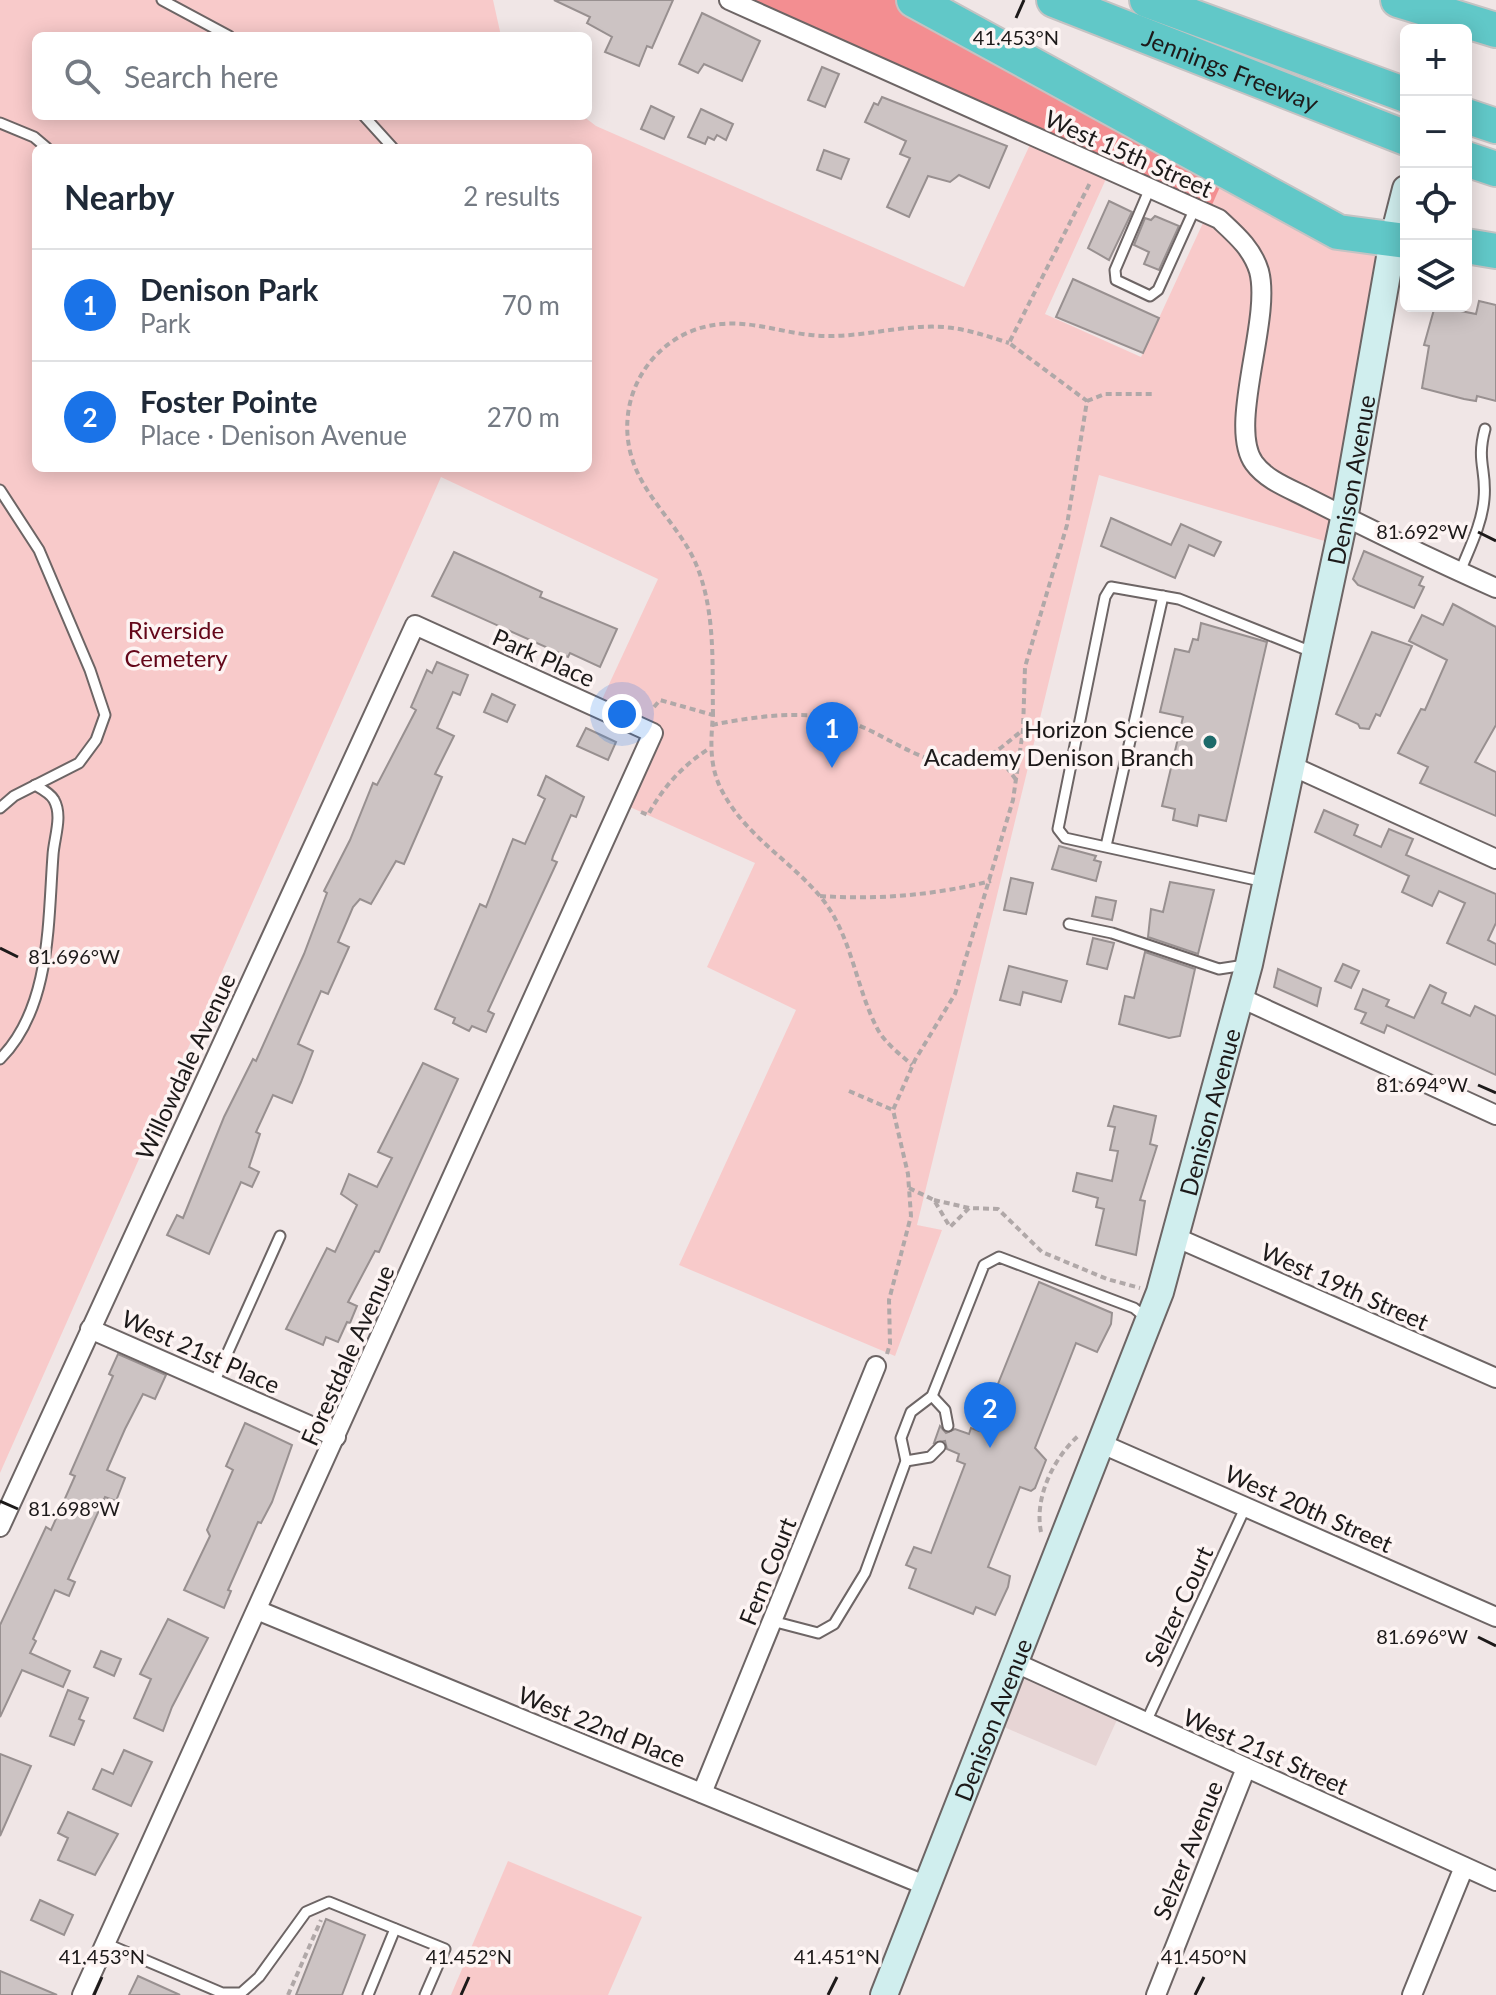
<!DOCTYPE html>
<meta charset="utf-8">
<style>
:root{--surface:#fff;--page:#f2f2f3;--text:#1f2937;--muted:#747a83;--line:#e0e1e3;--accent:#1a73e8}
body{margin:0;font-family:Lato,sans-serif;background:var(--page);color:var(--text)}
.controls{position:absolute;right:24px;top:24px;display:grid;overflow:hidden;border-radius:12px;box-shadow:0 4px 20px #0003}
.controls button{width:72px;height:72px;display:grid;place-items:center;padding:0;border:0;border-bottom:2px solid var(--line);background:var(--surface);color:var(--text);font:40px sans-serif}
.you{position:absolute;left:622px;top:714px;width:28px;height:28px;margin:-20px;border:6px solid #fff;border-radius:50%;background:#1a73e8;box-shadow:0 0 0 12px #1a73e833}
.badge{display:grid;place-items:center;width:52px;height:52px;border-radius:50%;background:var(--accent);color:#fff;font-size:26px;font-weight:700}
.pin{position:absolute;translate:-50% -66px;filter:drop-shadow(0 2px 4px #0008)}
.pin::after{content:'';position:absolute;top:42px;width:28px;height:24px;background:inherit;clip-path:polygon(0 0,100% 0,50% 100%)}
.list{margin:0;padding:0;list-style:none}
h2{display:flex;justify-content:space-between;align-items:center;height:104px;margin:0;padding:0 32px;font-size:34px}
h2 small{font-size:26px;font-weight:400;color:var(--muted)}
.list li{display:grid;grid-template-columns:52px 1fr auto;gap:24px;align-items:center;box-sizing:border-box;height:112px;padding:0 32px;border-top:2px solid var(--line)}
.list b{display:block;font-size:30px;white-space:nowrap}
.list p{margin:0;font-size:26px;white-space:nowrap;color:var(--muted)}
.list em{font-size:26px;font-style:normal;color:var(--muted)}
.icon{flex:none;width:44px;height:44px;fill:none;stroke:currentColor;stroke-width:2;stroke-linecap:round;stroke-linejoin:round}
.map{position:relative;flex:none;width:1496px;height:1995px;overflow:hidden}
.search{position:absolute;background:var(--surface);box-shadow:0 4px 20px #0003;left:32px;top:32px;width:560px;height:88px;display:flex;align-items:center;gap:20px;box-sizing:border-box;padding:0 28px;border-radius:12px;color:var(--muted);font-size:30px}
.panel{position:absolute;background:var(--surface);box-shadow:0 4px 20px #0003;left:32px;top:144px;width:560px;height:328px;border-radius:12px}
.map>svg:first-child{display:block}
.built{fill:#e7d5d5}
.green{fill:#f8caca;fill-rule:evenodd}
.forest{fill:#f38e91}
.building{fill:#ccc3c3;stroke:#989090;stroke-width:2}
.lines{fill:none;stroke-linecap:round;stroke-linejoin:round}
.service-casing{stroke:#6d6565;stroke-width:13}
.minor-casing{stroke:#6d6565;stroke-width:22}
.secondary-casing{stroke:#6d6565;stroke-width:30}
.motorway-casing{stroke:#c4c3c3;stroke-width:38}
.path{stroke:#b0a8a8;stroke-width:4;stroke-dasharray:6 4;stroke-linecap:butt}
.service{stroke:#fff;stroke-width:9}
.minor{stroke:#fff;stroke-width:18}
.secondary{stroke:#d0eeee;stroke-width:26}
.motorway{stroke:#61c8c8;stroke-width:34}
.ticks{fill:none;stroke:#1d1a1a;stroke-width:3}
.poi-dot{fill:#1d6a6a;stroke:#fdf4f3;stroke-width:3}
.labels{text-anchor:middle;dominant-baseline:central;stroke-width:7;stroke-linejoin:round;paint-order:stroke}
.street-label{font-size:24px;fill:#1d1a1a;stroke:#fdf4f3}
.park-label{font-size:24px;fill:#64071a;stroke:#fdf4f3}
.poi-label{font-size:24px;fill:#1d1a1a;stroke:#fdf4f3;text-anchor:end}
.ticks-label{font-size:20px;text-anchor:middle;fill:#1d1a1a;stroke:#fdf4f3;stroke-width:7;stroke-linejoin:round;paint-order:stroke}
</style>
<div class="map">
<svg width="1496" height="1995" viewBox="0 0 1496 1995">
<rect width="100%" height="100%" fill="#f0e6e6"/>
<polygon class="built" points="1016,1663 1121,1711 1096,1766 992,1722"/>
<g class="green">
<path d="M0,0h493l8,36h-465v80h547l13,10 368,161 70,-151 76,34 -65,144 96,43 86,-186 166,69 -55,305 -239,-70 -182,750 25,5 -47,126 -216,-91 117,-255 -89,-43 48,-104 -134,-60 32,-70 -55,-25 60,-129 -217,-102 -441,996zM36,148h552v320h-552z"/>
<polygon points="508,1861 642,1917 608,1995 451,1995"/>
</g>
<polygon class="forest" points="729,0 914,0 1227,171 1208,214"/>
<g class="building">
<polygon points="554,0 673,0 652,48 647,46 639,66 605,52 612,37 587,23 590,17"/>
<polygon points="702,13 760,41 742,81 704,64 698,73 679,64"/>
<polygon points="822,67 839,74 825,107 808,100"/>
<polygon points="882,97 1007,146 989,188 959,175 950,182 928,176 909,217 887,207 910,158 900,154 906,141 865,122 874,103 878,105"/>
<polygon points="651,106 674,117 664,139 641,129"/>
<polygon points="701,109 733,124 726,140 717,135 714,140 708,137 705,144 688,137"/>
<polygon points="824,150 849,159 841,179 817,170"/>
<polygon points="1109,201 1132,212 1109,260 1088,248"/>
<polygon points="1155,216 1179,226 1159,270 1144,264 1149,252 1134,245 1145,218 1151,220"/>
<polygon points="1073,279 1159,318 1143,353 1056,317"/>
<polygon points="1479,301 1496,305 1496,401 1477,396 1476,401 1464,399 1422,388 1429,346 1424,345 1435,306 1476,314"/>
<polygon points="1111,518 1171,545 1181,524 1221,542 1214,556 1189,545 1175,578 1101,546"/>
<polygon points="1364,551 1423,577 1419,585 1424,587 1414,608 1358,585 1353,579"/>
<polygon points="454,552 542,592 540,597 617,629 600,667 570,653 568,657 432,596"/>
<polygon points="1453,604 1496,627 1496,725 1475,762 1496,772 1496,816 1420,783 1428,767 1398,753 1421,709 1425,710 1447,660 1409,641 1422,615 1443,625"/>
<polygon points="1201,623 1267,642 1226,821 1199,815 1197,826 1173,820 1175,809 1162,806 1183,717 1160,712 1175,649 1189,652 1193,639 1198,640"/>
<polygon points="1372,632 1412,646 1380,716 1376,714 1369,729 1360,728 1358,724 1336,714"/>
<polygon points="437,662 468,675 460,695 453,692 437,728 454,736 435,774 442,777 404,864 396,861 371,904 360,899 353,907 338,942 349,947 328,994 321,991 298,1044 313,1051 301,1082 292,1103 273,1095 256,1132 260,1134 249,1167 259,1172 252,1187 241,1182 209,1254 167,1235 177,1215 183,1218 224,1117 253,1059 256,1061 304,954 327,893 324,891 350,840 373,783 377,785 416,710 411,707 427,670 432,673"/>
<polygon points="492,694 515,705 507,722 484,712"/>
<polygon points="586,728 616,742 608,760 577,746"/>
<polygon points="546,776 584,797 576,817 571,815 553,856 552,860 557,862 488,1011 494,1014 486,1032 472,1026 469,1031 453,1023 455,1018 435,1009 480,904 486,907 513,839 525,844 545,799 538,795"/>
<polygon points="1324,810 1358,825 1354,835 1381,847 1389,829 1413,839 1406,855 1496,894 1496,923 1488,940 1496,944 1496,965 1447,943 1465,903 1439,891 1432,906 1402,892 1409,876 1315,832"/>
<polygon points="1059,846 1096,856 1094,860 1101,862 1096,881 1052,869"/>
<polygon points="1011,878 1033,883 1026,914 1004,910"/>
<polygon points="1170,882 1214,890 1198,954 1148,937 1151,909 1163,912"/>
<polygon points="1096,897 1116,901 1112,920 1092,916"/>
<polygon points="1093,938 1114,943 1107,969 1087,964"/>
<polygon points="1145,952 1195,969 1180,1036 1169,1038 1119,1024 1125,996 1134,998"/>
<polygon points="1343,964 1359,971 1351,988 1335,981"/>
<polygon points="1009,966 1067,981 1061,1002 1023,992 1020,1005 1000,1000"/>
<polygon points="1278,969 1321,988 1317,1006 1274,987"/>
<polygon points="1430,985 1446,993 1442,1003 1470,1016 1475,1006 1496,1016 1496,1075 1387,1025 1384,1033 1361,1023 1366,1013 1355,1009 1363,989 1389,1000 1386,1006 1414,1018"/>
<polygon points="423,1063 458,1079 379,1252 375,1251 348,1302 357,1306 350,1323 347,1322 338,1342 326,1337 323,1345 286,1329 327,1248 335,1252 357,1205 341,1194 349,1174 377,1187 392,1158 378,1152"/>
<polygon points="1114,1106 1156,1116 1150,1144 1157,1146 1140,1200 1145,1201 1136,1255 1096,1245 1104,1209 1096,1207 1098,1198 1073,1191 1077,1173 1112,1181 1118,1151 1110,1150 1115,1127 1108,1126"/>
<polygon points="1039,1282 1112,1313 1111,1324 1097,1352 1076,1343 1035,1448 1046,1460 1035,1488 1031,1491 1020,1487 988,1567 1010,1576 1008,1587 995,1615 976,1607 973,1614 909,1588 916,1569 906,1565 914,1547 931,1553 965,1464 957,1461 959,1454 947,1449 945,1441 934,1443 940,1426 946,1433 955,1429 969,1434 971,1428 979,1431"/>
<polygon points="118,1354 166,1375 155,1399 143,1394 125,1429 107,1470 125,1478 116,1501 105,1497 68,1579 75,1582 69,1596 55,1590 33,1639 36,1641 30,1653 70,1671 63,1687 22,1670 0,1717 0,1625 46,1527 51,1530 75,1476 70,1474 113,1376 109,1374"/>
<polygon points="245,1423 292,1445 272,1502 261,1523 258,1522 228,1590 231,1591 224,1608 184,1590 210,1536 207,1530 233,1470 226,1466"/>
<polygon points="168,1619 208,1638 172,1707 163,1731 134,1718 151,1679 140,1674"/>
<polygon points="101,1651 121,1659 114,1676 94,1667"/>
<polygon points="68,1690 88,1698 79,1719 84,1721 74,1745 50,1736"/>
<polygon points="124,1750 152,1762 131,1806 93,1789 102,1769 113,1774"/>
<polygon points="0,1754 31,1766 0,1836"/>
<polygon points="68,1812 118,1834 95,1875 58,1860 68,1838 58,1833"/>
<polygon points="40,1900 73,1915 64,1935 31,1920"/>
<polygon points="326,1919 365,1935 342,1995 296,1995"/>
<polygon points="0,1971 57,1995 0,1995"/>
<polygon points="138,1976 180,1995 129,1995"/>
</g>
<g class="lines">
<g class="service-casing">
<g id="service">
<polyline points="162,0 229,36"/>
<polyline points="364,116 393,148"/>
<polyline points="0,123 34,137 47,148"/>
<polyline points="1150,188 1115,270 1116,280 1150,296 1158,290 1195,208"/>
<polyline points="0,490 39,550 90,670 105,715 96,740 79,763 14,796 0,808"/>
<path d="M1460,572c9,-23 22,-48 24,-73 3,-29 -8,-37 1,-70"/>
<polyline points="1106,846 1163,596"/>
<polyline points="1265,882 1065,838 1058,829 1105,597 1111,587 1179,599 1312,652"/>
<polyline points="1069,924 1112,933 1219,969 1245,965"/>
<path d="M0,1059c51,-51 48,-137 53,-204 1,-17 10,-39 1,-55 -3,-6 -12,-11 -19,-15"/>
<polyline points="214,1383 280,1236"/>
<polyline points="932,1396 945,1410 948,1426"/>
<polyline points="906,1461 930,1457 940,1447"/>
<polyline points="772,1621 818,1633 834,1624 865,1573 906,1461 901,1438 911,1412 932,1396 984,1265 999,1257 1134,1308 1145,1317"/>
<polyline points="1146,1722 1246,1506"/>
<polyline points="107,1944 222,1993 241,1993 259,1977 306,1912 329,1902 445,1949 425,1995"/>
<polyline points="368,1995 395,1929"/>
</g>
</g>
<g class="minor-casing">
<g id="minor">
<path d="M729,0l490,219c16,15 33,29 40,52 13,48 -32,155 -5,192 13,18 37,26 56,36 61,31 123,61 186,89"/>
<polyline points="1292,766 1496,859"/>
<polyline points="1241,998 1496,1115"/>
<polyline points="1175,1237 1496,1378"/>
<polyline points="90,1329 336,1437"/>
<polyline points="1102,1444 1496,1617"/>
<polyline points="0,1527 415,625 653,733 82,1995"/>
<polyline points="257,1610 927,1886"/>
<polyline points="1016,1663 1496,1881"/>
<polyline points="702,1793 876,1366"/>
<polyline points="1156,1995 1246,1768"/>
<polyline points="1412,1995 1464,1867"/>
</g>
</g>
<g class="secondary-casing">
<g id="secondary">
<path id="s1" d="M884,1995l276,-703 89,-328 95,-445 49,-279 13,-51"/>
</g>
</g>
<g class="motorway-casing">
<g id="motorway">
<polyline points="914,0 1338,232 1406,241"/>
<path id="s2" d="M1054,0l352,138"/>
<polyline points="1147,0 1406,95"/>
<polyline points="1398,0 1496,30"/>
<polyline points="1466,116 1496,126"/>
<polyline points="1466,159 1496,169"/>
<polyline points="1466,246 1496,251"/>
</g>
</g>
<g class="path">
<polyline points="1087,401 1105,394 1154,394"/>
<path d="M654,707l6,-7 53,15c-2,25 -4,48 7,72 23,47 66,70 99,108 33,38 36,92 59,135 8,14 22,24 34,35"/>
<path d="M713,715c-1,-50 3,-103 -17,-151 -16,-38 -54,-68 -65,-109 -17,-62 25,-125 90,-131 30,-3 60,8 90,11 45,5 88,-11 133,-8 23,2 43,9 65,16"/>
<path d="M712,725c39,-8 82,-14 122,-7 52,9 93,62 149,40 14,-5 28,-19 40,-28"/>
<polyline points="994,751 1017,781"/>
<path d="M641,812l7,3c15,-28 35,-50 62,-67"/>
<path d="M820,896c58,4 115,-1 171,-15"/>
<polyline points="849,1091 893,1110"/>
<polyline points="909,1188 934,1200 950,1227 969,1208 998,1209 1042,1252 1107,1279 1140,1288"/>
<polyline points="934,1200 969,1208"/>
<polyline points="887,1354 890,1344 889,1300 911,1216 908,1174 893,1110 915,1060 955,994 1013,800 1023,730 1025,667 1067,525 1087,401 1009,343 1091,181"/>
<path d="M1041,1532c-7,-34 12,-73 37,-96"/>
<polyline points="288,1995 321,1920"/>
</g>
<use href="#service" class="service"/>
<use href="#minor" class="minor"/>
<use href="#secondary" class="secondary"/>
<use href="#motorway" class="motorway"/>
</g>
<path class="ticks" d="M1016,18l8,-18M1478,532l18,9M0,948l18,9M1478,1085l18,8M0,1501l18,8M1478,1637l18,9M94,1995l8,-18M461,1995l8,-18M828,1995l9,-18M1195,1995l9,-18"/>
<circle class="poi-dot" cx="1210" cy="742" r="8"/>
<g class="labels">
<g class="street-label">
<text stroke="none"><textPath href="#s2" startOffset="190">Jennings Freeway</textPath></text>
<text transform="translate(1129 153) rotate(24)">West 15th Street</text>
<text stroke="none"><textPath href="#s1" startOffset="1590">Denison Avenue</textPath></text>
<text transform="translate(544 657) rotate(24)">Park Place</text>
<text transform="translate(185 1066) rotate(-65)">Willowdale Avenue</text>
<text stroke="none"><textPath href="#s1" startOffset="942">Denison Avenue</textPath></text>
<text transform="translate(1345 1286) rotate(24)">West 19th Street</text>
<text transform="translate(201 1351) rotate(24)">West 21st Place</text>
<text transform="translate(347 1355) rotate(-66)">Forestdale Avenue</text>
<text transform="translate(1309 1508) rotate(24)">West 20th Street</text>
<text transform="translate(767 1571) rotate(-68)">Fern Court</text>
<text transform="translate(1178 1606) rotate(-65)">Selzer Court</text>
<text stroke="none"><textPath href="#s1" startOffset="296">Denison Avenue</textPath></text>
<text transform="translate(602 1726) rotate(22)">West 22nd Place</text>
<text transform="translate(1266 1751) rotate(24)">West 21st Street</text>
<text transform="translate(1187 1850) rotate(-68)">Selzer Avenue</text>
</g>
<g class="park-label">
<text x="176" y="629">Riverside<tspan x="176" dy="28">Cemetery</tspan></text>
</g>
<g class="poi-label">
<text x="1194" y="728">Horizon Science<tspan x="1194" dy="28">Academy Denison Branch</tspan></text>
</g>
</g>
<g class="ticks-label">
<text x="1016" y="45">41.453°N</text>
<text x="1422" y="539">81.692°W</text>
<text x="74" y="964">81.696°W</text>
<text x="1422" y="1092">81.694°W</text>
<text x="74" y="1516">81.698°W</text>
<text x="1422" y="1644">81.696°W</text>
<text x="102" y="1964">41.453°N</text>
<text x="469" y="1964">41.452°N</text>
<text x="837" y="1964">41.451°N</text>
<text x="1204" y="1964">41.450°N</text>
</g>
</svg>
<div class="controls">
<button>+</button>
<button>−</button>
<button><svg class="icon" aria-label="locate" viewBox="0 0 24 24"><circle cx="12" cy="12" r="6"/><path d="M12 2v4M12 18v4M2 12h4M18 12h4"/></svg></button>
<button><svg class="icon" aria-label="layers" viewBox="0 0 24 24"><path d="M12 4l9 5-9 5-9-5zM3 14l9 5 9-5"/></svg></button>
</div>
<div class="you"></div>
<div class="pin badge" style="left:832px;top:768px">1</div>
<div class="pin badge" style="left:990px;top:1448px">2</div>
<div class="search"><svg class="icon" aria-label="search" viewBox="0 0 24 24"><circle cx="10" cy="10" r="6"/><path d="M15 15l6 6"/></svg>Search here</div>
<section class="panel">
<h2>Nearby<small>2 results</small></h2>
<ul class="list">
<li><span class="badge">1</span><div><b>Denison Park</b><p>Park</p></div><em>70 m</em></li>
<li><span class="badge">2</span><div><b>Foster Pointe</b><p>Place · Denison Avenue</p></div><em>270 m</em></li>
</ul>
</section>
</div>
